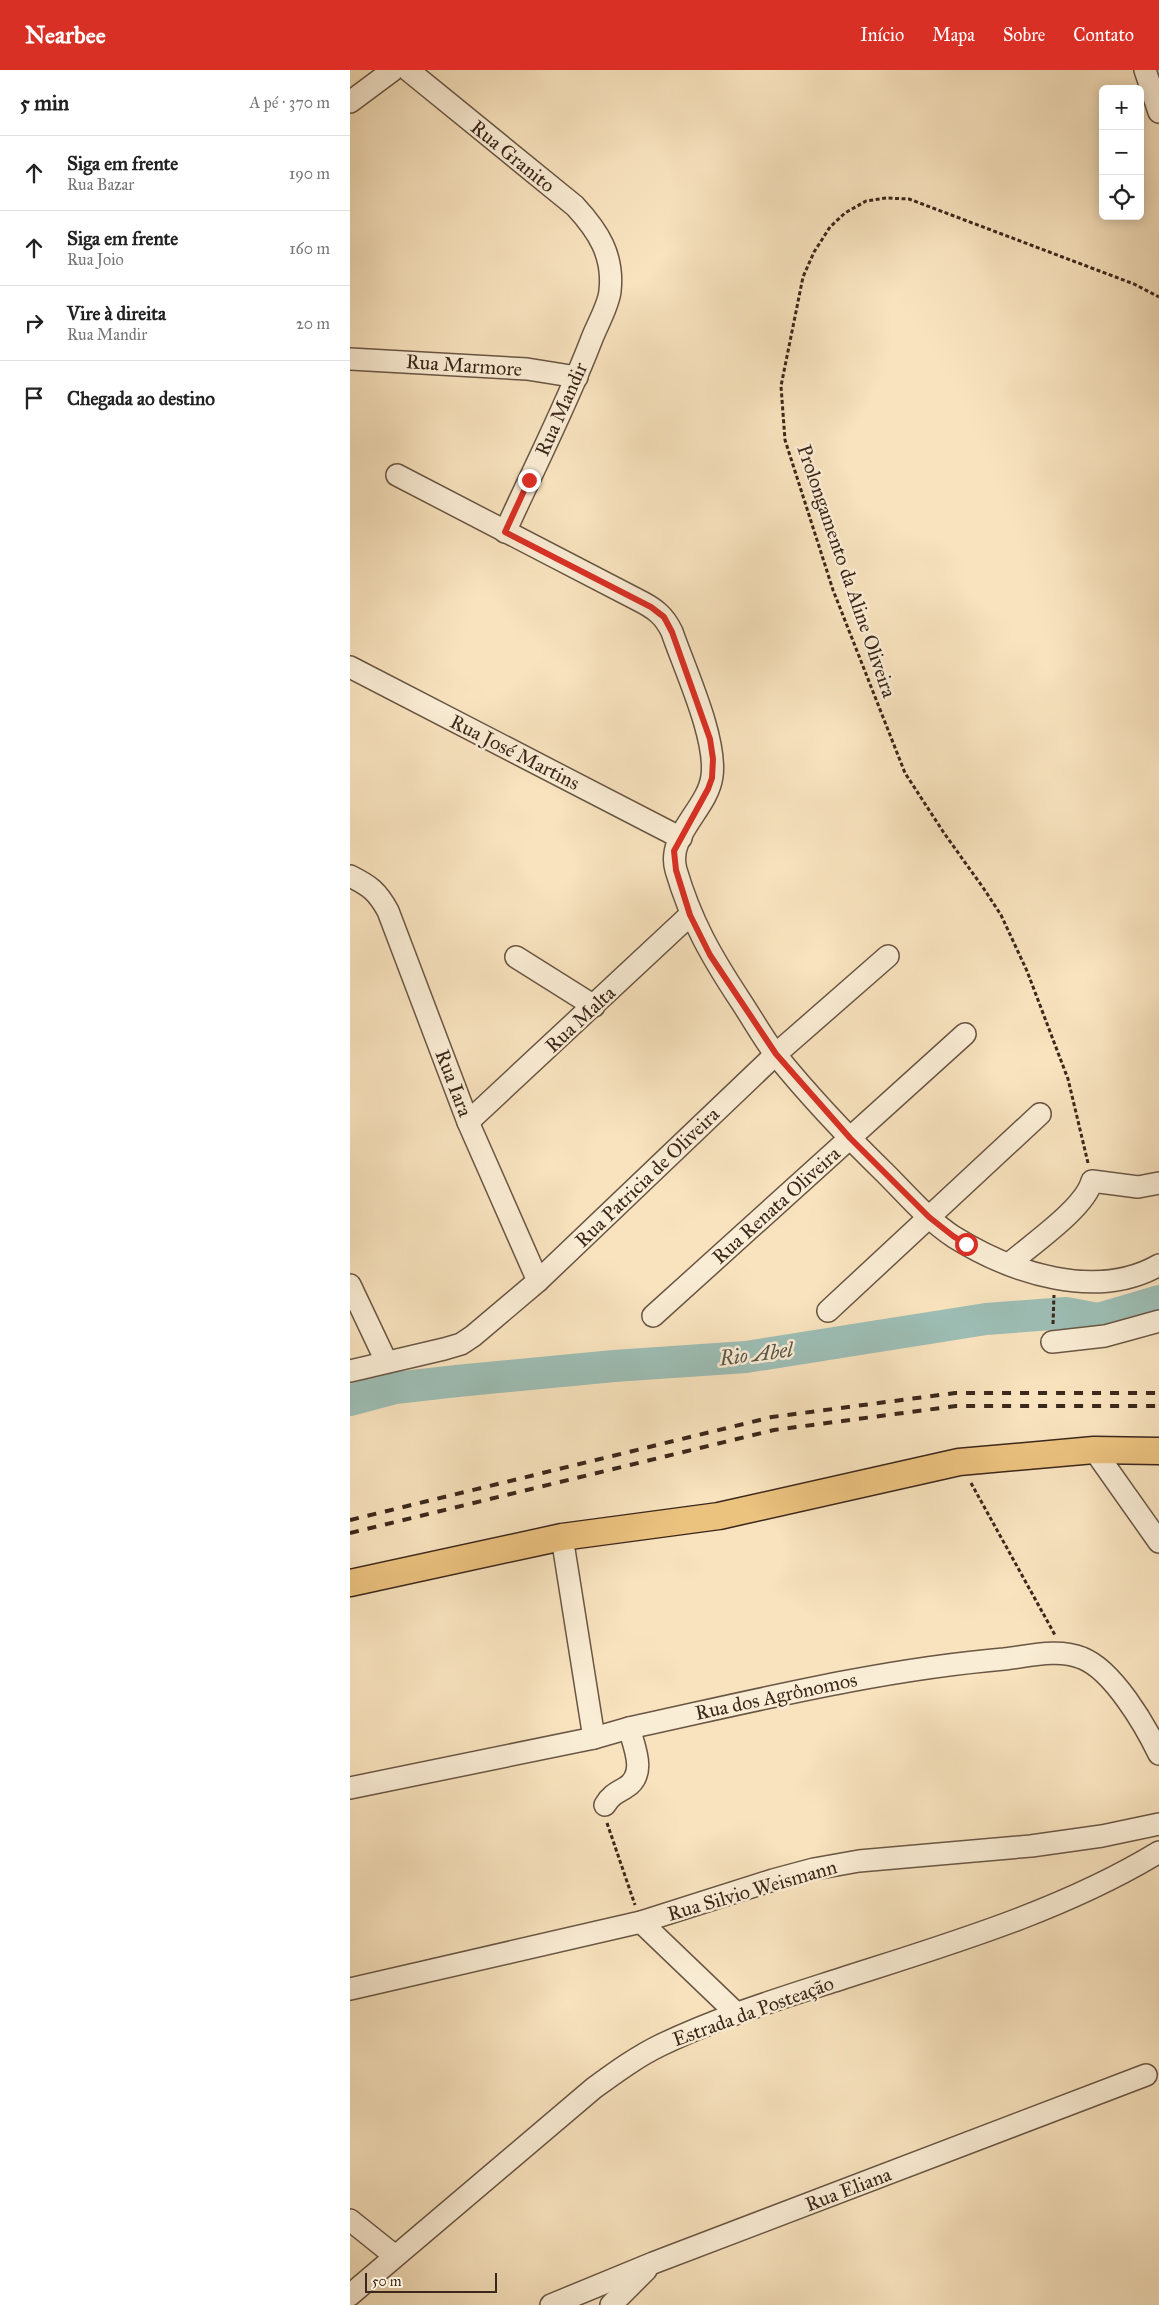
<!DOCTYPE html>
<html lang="pt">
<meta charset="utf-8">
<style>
:root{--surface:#fff;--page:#f2f2f2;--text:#222;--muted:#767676;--line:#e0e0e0;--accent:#d93025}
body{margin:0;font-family:"IM FELL Great Primer",serif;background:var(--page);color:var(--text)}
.controls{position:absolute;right:15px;top:15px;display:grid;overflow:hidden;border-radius:8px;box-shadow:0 2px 12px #0003}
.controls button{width:45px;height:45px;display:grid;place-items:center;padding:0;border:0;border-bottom:1px solid var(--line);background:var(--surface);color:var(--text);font:25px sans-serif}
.scale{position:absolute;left:15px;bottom:12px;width:132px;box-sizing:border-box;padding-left:5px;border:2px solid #3b271b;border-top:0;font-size:14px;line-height:18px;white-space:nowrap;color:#3b271b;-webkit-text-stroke:4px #faedd5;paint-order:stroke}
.stop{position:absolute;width:15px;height:15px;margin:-11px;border:4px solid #d93025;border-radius:50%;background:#fff}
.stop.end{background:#d93025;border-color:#fff;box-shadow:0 1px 5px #0008}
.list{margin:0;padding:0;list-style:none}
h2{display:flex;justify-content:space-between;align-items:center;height:65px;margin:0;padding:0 20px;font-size:21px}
h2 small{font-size:16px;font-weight:400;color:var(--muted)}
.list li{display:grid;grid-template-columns:32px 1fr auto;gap:15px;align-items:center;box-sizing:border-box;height:75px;padding:0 20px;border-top:1px solid var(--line)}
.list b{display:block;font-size:19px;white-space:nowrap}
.list p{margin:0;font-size:16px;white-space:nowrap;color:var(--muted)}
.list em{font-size:16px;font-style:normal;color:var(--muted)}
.icon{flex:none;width:28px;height:28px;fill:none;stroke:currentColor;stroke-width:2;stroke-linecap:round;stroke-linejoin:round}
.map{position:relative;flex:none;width:809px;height:2235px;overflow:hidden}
header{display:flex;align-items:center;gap:30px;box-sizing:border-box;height:70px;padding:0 25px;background:var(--accent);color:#fff}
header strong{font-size:24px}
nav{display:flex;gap:28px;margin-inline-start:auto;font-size:18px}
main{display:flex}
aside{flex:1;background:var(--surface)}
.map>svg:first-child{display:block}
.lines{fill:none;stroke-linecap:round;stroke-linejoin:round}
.river{stroke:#9dbeb5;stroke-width:32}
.minor-casing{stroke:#6a5644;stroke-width:24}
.major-casing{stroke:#3b271b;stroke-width:29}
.path{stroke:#3b271b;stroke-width:3;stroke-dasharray:4 2.5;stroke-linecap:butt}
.minor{stroke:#faedd5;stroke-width:21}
.major{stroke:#ecc27f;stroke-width:26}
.rail{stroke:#3b271b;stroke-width:4;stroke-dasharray:9 9;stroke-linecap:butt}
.route{stroke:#d93025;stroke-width:6}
.labels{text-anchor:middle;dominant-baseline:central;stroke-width:5;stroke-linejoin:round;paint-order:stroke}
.street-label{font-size:20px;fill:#3b271b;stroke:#faedd5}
.water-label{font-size:21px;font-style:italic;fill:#585449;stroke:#faedd5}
</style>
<header>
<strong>Nearbee</strong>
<nav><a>Início</a><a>Mapa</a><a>Sobre</a><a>Contato</a></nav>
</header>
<main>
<aside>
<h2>5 min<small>A pé · 370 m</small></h2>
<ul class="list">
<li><svg class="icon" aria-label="ahead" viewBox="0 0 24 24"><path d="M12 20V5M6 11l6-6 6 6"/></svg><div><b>Siga em frente</b><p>Rua Bazar</p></div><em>190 m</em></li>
<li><svg class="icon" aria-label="ahead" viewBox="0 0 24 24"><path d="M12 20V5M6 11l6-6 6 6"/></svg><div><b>Siga em frente</b><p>Rua Joio</p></div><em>160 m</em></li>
<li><svg class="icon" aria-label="right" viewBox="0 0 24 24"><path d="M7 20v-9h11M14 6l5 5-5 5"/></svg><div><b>Vire à direita</b><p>Rua Mandir</p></div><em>20 m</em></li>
<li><svg class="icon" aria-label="arrive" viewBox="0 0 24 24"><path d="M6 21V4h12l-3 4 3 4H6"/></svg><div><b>Chegada ao destino</b></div></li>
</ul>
</aside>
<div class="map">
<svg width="809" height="2235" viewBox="0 0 809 2235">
<rect width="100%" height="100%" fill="#f8e3be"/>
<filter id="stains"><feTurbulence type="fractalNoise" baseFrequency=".004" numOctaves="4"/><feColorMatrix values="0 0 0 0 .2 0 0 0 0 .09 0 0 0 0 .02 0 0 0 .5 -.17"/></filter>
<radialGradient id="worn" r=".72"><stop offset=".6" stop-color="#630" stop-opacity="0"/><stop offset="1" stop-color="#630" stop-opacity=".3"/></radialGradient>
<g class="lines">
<polyline class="river" points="0,1330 45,1318 107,1311 264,1296 396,1287 636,1249 716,1243 748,1249 809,1231"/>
<g class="minor-casing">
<g id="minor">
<path d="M58,0l167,136c23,25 39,49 35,85 -1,14 -14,36 -19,50 -25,65 -57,127 -86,191"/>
<polyline points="795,0 809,42"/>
<polyline points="0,32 43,0"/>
<polyline points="0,289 177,299 227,307"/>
<path d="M47,405l241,125c16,8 26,15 34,32 13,38 45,106 40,144 -4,33 -46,59 -36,94 15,51 35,86 64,130 12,18 23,38 36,55 34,42 71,81 109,118 22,22 43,47 69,64 58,36 142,64 205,28"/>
<polyline points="0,597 331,768"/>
<path d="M0,806c20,10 27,15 38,35l80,211 70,159"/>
<polyline points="166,887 244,936"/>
<polyline points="118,1052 340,845"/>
<path d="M659,1194c23,-20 76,-56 83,-83l46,6 21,-4"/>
<polyline points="0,1215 36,1291"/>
<polyline points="478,1241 690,1044"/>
<polyline points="303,1246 615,964"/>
<polyline points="702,1272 755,1266 809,1251"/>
<polyline points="0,1301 94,1279 111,1274 123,1266 188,1211 426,984 538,886"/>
<polyline points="744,1380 809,1472"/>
<polyline points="212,1467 244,1668"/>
<path d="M0,1718l244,-50 35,-10c125,-27 248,-58 375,-69 25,-3 55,-11 78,-1 31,12 63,67 77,96"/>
<path d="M255,1735c5,-9 11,-12 20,-17 22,-13 10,-39 4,-60"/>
<polyline points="291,1852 386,1943"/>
<polyline points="0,1919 291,1852 423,1810 464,1799 509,1791 681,1776 752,1766 809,1754"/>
<polyline points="0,2150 45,2186"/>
<path d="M0,2225l244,-207c22,-16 44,-32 67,-43 54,-26 111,-44 167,-62 111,-36 231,-70 331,-131"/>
<polyline points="201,2235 303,2193 796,2005"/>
<polyline points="261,2235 296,2200"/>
</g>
</g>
<g class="major-casing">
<polyline id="major" points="0,1513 212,1467 369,1446 609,1392 744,1380 809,1381"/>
</g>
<g class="path">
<polyline points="738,1093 718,1009 677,901 651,845 634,819 594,763 555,703 483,520 435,370 431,316 453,207 464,182 480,157 495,143 516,131 536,128 559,129 784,214 809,227"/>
<polyline points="703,1254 704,1225"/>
<polyline points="621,1413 705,1565"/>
<polyline points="257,1753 285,1835"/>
</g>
<use href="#minor" class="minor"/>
<use href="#major" class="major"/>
<g class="rail">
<polyline points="0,1450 422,1347 605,1323 809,1323"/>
<polyline points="0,1463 424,1360 606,1336 809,1336"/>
</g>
</g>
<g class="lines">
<polyline class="route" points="179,410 155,462 301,537 314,547 322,562 360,669 363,689 362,708 358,719 324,781 326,800 340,845 360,885 426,984 500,1068 579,1147 603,1166 616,1174"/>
</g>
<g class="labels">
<g class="street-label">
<text transform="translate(163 86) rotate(39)">Rua Granito</text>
<text transform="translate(114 295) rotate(4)">Rua Marmore</text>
<text transform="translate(211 339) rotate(-66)">Rua Mandir</text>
<text transform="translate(497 501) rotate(71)">Prolongamento da Aline Oliveira</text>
<text transform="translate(165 682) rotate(27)">Rua José Martins</text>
<text transform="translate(230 949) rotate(-43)">Rua Malta</text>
<text transform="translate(104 1013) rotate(69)">Rua Iara</text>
<text transform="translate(297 1107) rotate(-44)">Rua Patricia de Oliveira</text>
<text transform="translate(426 1135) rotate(-42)">Rua Renata Oliveira</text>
<text transform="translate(426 1626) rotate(-12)">Rua dos Agrônomos</text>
<text transform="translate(402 1820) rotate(-16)">Rua Silvio Weismann</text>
<text transform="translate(403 1941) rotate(-20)">Estrada da Posteação</text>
<text transform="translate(498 2119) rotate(-21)">Rua Eliana</text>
</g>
<g class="water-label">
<text transform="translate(406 1284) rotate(-7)">Rio Abel</text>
</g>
</g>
<rect width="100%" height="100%" filter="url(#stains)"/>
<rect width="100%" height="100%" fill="url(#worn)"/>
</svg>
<div class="controls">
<button>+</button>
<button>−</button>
<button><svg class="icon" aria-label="locate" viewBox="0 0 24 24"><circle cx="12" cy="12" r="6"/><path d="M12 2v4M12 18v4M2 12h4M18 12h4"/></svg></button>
</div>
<div class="scale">50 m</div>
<div class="stop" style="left:616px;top:1174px"></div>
<div class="stop end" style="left:179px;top:410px"></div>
</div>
</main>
